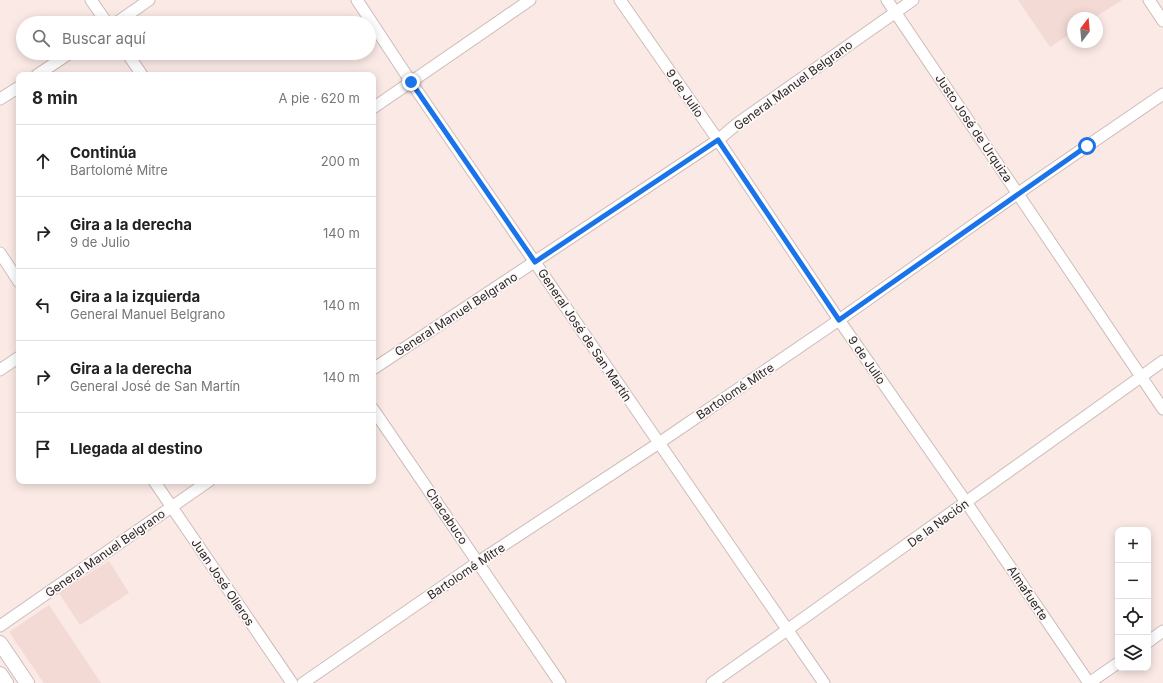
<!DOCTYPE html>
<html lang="es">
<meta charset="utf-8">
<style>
:root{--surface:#fff;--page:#f2f2f2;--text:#222;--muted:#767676;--line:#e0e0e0}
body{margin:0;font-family:Inter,sans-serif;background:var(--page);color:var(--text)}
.controls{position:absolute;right:12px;bottom:12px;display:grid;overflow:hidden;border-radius:8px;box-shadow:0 2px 10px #0003}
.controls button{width:36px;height:36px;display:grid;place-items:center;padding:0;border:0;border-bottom:1px solid var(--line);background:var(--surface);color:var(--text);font:20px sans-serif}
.compass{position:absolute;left:1067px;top:12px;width:36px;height:36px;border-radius:50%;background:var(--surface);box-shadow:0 2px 10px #0003;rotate:16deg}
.stop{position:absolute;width:12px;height:12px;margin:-9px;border:3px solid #1a73e8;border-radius:50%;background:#fff}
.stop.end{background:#1a73e8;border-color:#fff;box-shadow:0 1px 4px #0008}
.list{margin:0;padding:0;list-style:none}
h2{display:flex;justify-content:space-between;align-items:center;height:52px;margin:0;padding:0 16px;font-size:17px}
h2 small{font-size:13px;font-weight:400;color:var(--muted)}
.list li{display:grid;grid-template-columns:26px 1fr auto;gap:12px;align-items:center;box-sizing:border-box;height:72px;padding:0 16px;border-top:1px solid var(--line)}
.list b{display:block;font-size:15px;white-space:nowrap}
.list p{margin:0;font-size:13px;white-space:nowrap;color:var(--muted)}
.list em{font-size:13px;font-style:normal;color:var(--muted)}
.icon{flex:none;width:22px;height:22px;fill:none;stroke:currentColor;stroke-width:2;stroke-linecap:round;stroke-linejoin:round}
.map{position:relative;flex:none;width:1163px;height:683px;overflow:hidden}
.search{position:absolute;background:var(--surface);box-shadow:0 2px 10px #0003;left:16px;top:16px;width:360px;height:44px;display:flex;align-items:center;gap:10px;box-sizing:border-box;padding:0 14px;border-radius:22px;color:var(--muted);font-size:15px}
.panel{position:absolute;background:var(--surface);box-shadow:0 2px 10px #0003;left:16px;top:72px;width:360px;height:412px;border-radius:8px}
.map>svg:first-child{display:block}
.built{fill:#f3dad5}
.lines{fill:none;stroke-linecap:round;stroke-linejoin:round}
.minor-casing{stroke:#cdbdba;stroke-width:13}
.major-casing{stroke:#cdbdba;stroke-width:16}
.minor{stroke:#fff;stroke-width:11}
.major{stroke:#fff;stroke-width:14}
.route{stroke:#1a73e8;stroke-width:5}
.labels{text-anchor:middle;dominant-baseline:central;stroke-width:3.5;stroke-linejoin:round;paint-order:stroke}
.street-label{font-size:12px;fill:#2d2726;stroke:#fdf9f9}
</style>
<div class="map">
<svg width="1163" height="683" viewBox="0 0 1163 683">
<rect width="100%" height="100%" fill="#fae9e5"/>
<g class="built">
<polygon points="1018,0 1122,0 1094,18 1073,18 1073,32 1050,47"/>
<polygon points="109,561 129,593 80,625 59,593"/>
<polygon points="49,605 101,683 44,683 9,632"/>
</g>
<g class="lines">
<g class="minor-casing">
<g id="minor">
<polyline points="91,0 107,23"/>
<polyline points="357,0 411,82 824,683"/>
<polyline points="620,0 718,140 839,320 966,502 1089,683"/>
<polyline points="887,0 1163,409"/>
<polyline points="1149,0 1163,21"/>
<polyline points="116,23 149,0"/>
<polyline points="127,53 142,75"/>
<polyline points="37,75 70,53"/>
<polyline points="0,99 19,87"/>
<polyline points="373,108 530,0"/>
<polyline points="0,253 19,282"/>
<polyline points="373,369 718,140 738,123 913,0"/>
<polyline points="0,370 19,357"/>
<polyline points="373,409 560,683"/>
<polyline points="154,481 292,683"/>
<polyline points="0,626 209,481"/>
<polyline points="1148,642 1163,631"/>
<polyline points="303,683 478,562 659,443 839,320 1017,194 1163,94"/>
<polyline points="712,683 787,630 1163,361"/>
<polyline points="1089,683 1118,663"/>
</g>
</g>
<g class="major-casing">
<g id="major">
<polyline points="0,643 27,683"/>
<polyline points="0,674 6,683"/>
</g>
</g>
<use href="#minor" class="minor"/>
<use href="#major" class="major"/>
</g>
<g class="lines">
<polyline class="route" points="411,82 535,262 718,140 839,320 1087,146"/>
</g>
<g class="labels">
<g class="street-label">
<text transform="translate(793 85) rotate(-36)">General Manuel Belgrano</text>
<text transform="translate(685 93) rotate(55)">9 de Julio</text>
<text transform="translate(974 128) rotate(56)">Justo José de Urquiza</text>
<text transform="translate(456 314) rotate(-33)">General Manuel Belgrano</text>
<text transform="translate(585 335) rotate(56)">General José de San Martín</text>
<text transform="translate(867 360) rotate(55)">9 de Julio</text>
<text transform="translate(735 391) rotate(-34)">Bartolomé Mitre</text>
<text transform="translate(447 516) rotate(56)">Chacabuco</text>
<text transform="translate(938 523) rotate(-36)">De la Nación</text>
<text transform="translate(105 553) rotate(-35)">General Manuel Belgrano</text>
<text transform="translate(466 571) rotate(-34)">Bartolomé Mitre</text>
<text transform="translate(223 582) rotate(56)">Juan José Olleros</text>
<text transform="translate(1028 593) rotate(56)">Almafuerte</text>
</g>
</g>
</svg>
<div class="controls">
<button>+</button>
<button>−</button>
<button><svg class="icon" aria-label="locate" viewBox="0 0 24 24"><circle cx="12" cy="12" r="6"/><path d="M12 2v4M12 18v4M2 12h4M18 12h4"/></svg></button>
<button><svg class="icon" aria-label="layers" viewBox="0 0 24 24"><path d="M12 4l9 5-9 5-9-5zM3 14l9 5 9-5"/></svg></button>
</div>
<svg class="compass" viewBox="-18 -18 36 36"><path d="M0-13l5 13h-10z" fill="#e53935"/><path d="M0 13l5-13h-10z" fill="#767676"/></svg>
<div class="stop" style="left:1087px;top:146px"></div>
<div class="stop end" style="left:411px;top:82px"></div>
<div class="search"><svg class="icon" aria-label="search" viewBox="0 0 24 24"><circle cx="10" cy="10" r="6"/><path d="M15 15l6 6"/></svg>Buscar aquí</div>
<section class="panel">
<h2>8 min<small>A pie · 620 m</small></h2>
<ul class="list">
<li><svg class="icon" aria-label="ahead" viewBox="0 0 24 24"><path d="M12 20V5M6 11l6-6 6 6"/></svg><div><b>Continúa</b><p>Bartolomé Mitre</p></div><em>200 m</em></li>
<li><svg class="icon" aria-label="right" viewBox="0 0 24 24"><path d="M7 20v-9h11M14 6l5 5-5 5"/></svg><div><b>Gira a la derecha</b><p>9 de Julio</p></div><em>140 m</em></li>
<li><svg class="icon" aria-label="left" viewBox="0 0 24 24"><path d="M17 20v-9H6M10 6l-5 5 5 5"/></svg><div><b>Gira a la izquierda</b><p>General Manuel Belgrano</p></div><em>140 m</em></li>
<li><svg class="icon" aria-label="right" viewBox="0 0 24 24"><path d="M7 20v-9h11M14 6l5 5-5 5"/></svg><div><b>Gira a la derecha</b><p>General José de San Martín</p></div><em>140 m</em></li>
<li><svg class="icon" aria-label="arrive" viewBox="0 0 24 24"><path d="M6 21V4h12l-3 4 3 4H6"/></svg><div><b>Llegada al destino</b></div></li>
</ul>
</section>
</div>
